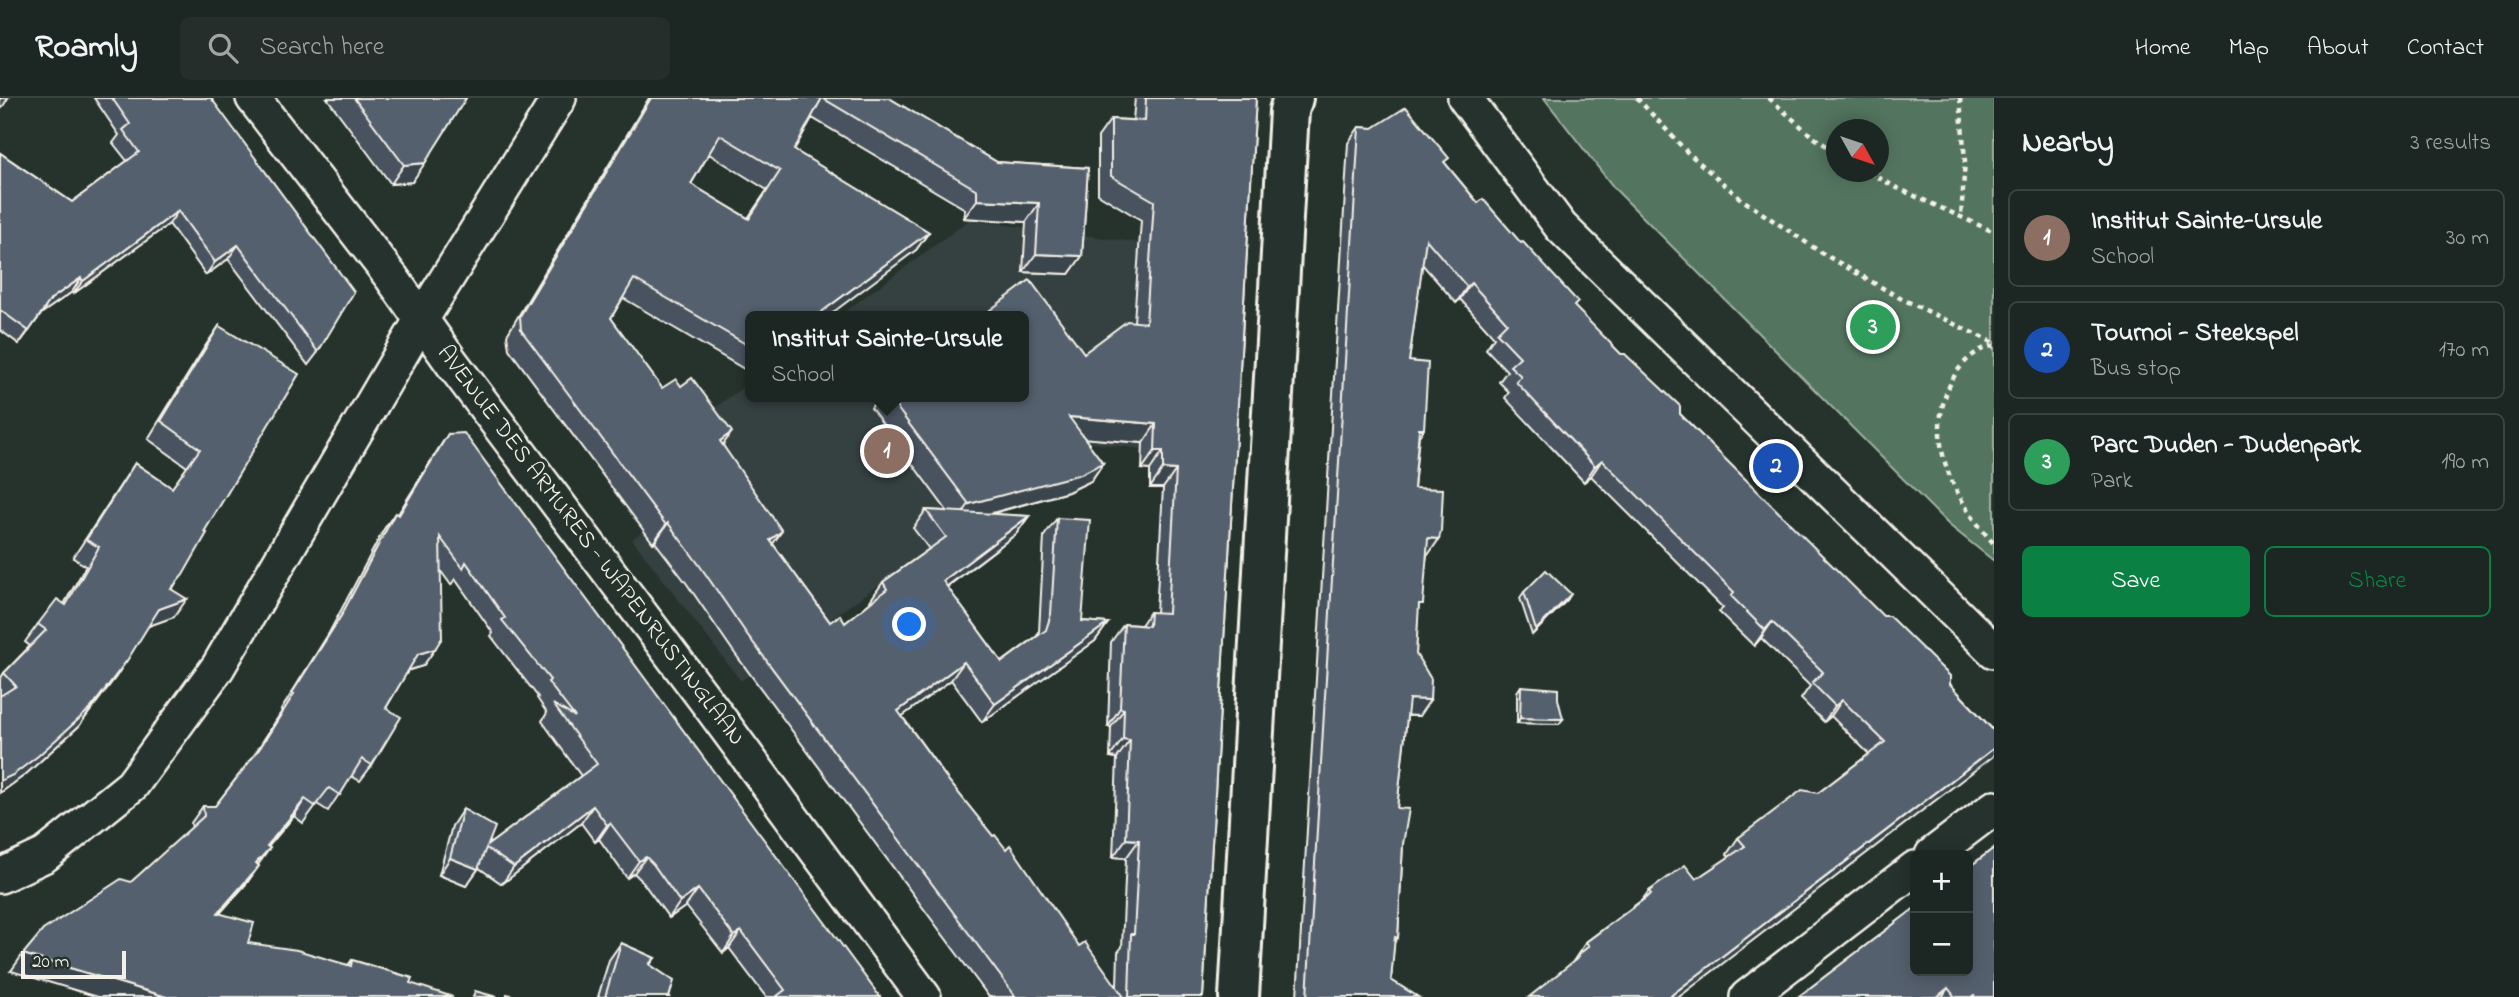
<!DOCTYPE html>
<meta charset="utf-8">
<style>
:root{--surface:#1c2622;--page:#252e2a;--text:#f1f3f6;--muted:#a0a5a5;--line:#3a4340;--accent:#0b8043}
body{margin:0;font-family:"Indie Flower",sans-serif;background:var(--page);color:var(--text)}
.controls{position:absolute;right:21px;bottom:21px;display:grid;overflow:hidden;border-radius:10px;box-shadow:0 4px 18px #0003}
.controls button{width:63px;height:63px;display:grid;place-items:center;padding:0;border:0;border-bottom:2px solid var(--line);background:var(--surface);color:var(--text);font:35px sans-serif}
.compass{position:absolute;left:1826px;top:21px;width:63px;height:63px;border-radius:50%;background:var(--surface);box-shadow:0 4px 18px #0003;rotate:130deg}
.scale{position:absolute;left:21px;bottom:18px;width:105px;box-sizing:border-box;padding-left:7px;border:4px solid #f4f1e8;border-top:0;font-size:19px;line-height:24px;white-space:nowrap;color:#f4f1e8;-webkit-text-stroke:5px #26332d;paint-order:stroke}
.you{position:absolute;left:910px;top:527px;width:24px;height:24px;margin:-18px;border:5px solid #fff;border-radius:50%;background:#1a73e8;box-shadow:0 0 0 10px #1a73e833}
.badge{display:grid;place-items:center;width:46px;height:46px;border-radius:50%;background:var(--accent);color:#fff;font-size:23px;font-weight:700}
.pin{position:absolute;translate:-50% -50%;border:4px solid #fff;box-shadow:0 2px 7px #0006}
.popup{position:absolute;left:745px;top:213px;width:284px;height:91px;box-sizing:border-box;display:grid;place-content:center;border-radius:10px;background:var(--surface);filter:drop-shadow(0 2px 5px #0005);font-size:23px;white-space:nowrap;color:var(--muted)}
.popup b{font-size:26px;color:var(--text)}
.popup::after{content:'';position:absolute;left:50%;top:100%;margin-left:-14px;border:14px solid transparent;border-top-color:var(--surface)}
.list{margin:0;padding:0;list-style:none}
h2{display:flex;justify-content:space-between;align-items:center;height:91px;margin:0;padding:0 28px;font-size:30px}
h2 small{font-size:23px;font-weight:400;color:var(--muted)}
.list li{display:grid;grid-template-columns:46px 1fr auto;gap:21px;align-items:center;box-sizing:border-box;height:98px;margin:0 14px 14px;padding:0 14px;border:2px solid var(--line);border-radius:10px}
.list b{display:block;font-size:26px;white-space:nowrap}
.list p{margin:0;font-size:23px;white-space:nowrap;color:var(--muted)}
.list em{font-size:23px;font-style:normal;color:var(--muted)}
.actions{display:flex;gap:14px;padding:21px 28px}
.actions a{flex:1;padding:16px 0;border:2px solid var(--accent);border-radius:10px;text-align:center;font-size:24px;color:var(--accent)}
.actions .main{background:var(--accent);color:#fff}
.icon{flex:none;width:38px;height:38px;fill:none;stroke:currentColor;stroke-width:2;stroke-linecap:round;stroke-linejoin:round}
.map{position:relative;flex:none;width:1994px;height:899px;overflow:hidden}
header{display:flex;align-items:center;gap:42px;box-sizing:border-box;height:98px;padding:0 35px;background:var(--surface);border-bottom:2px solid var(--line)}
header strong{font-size:33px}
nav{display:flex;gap:38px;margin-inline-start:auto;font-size:24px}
.search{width:490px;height:63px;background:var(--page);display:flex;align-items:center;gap:18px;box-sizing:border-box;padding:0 24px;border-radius:10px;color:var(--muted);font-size:26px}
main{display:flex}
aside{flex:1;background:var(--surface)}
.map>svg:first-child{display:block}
.built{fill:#344140}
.green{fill:#52745f;stroke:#a3b2a4;stroke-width:2;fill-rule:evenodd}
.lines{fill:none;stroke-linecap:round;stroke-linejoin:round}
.minor-casing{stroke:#f4f1e8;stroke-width:38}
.tertiary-casing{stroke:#f4f1e8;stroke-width:44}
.path{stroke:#f4f1e8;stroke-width:4.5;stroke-dasharray:5 5;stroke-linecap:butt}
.minor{stroke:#26332d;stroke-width:33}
.tertiary{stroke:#26332d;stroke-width:38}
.wall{fill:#48535f;stroke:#f4f1e8;stroke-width:2;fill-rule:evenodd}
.shaded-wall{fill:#3b444d;stroke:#f4f1e8;stroke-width:2}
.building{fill:#54616e;stroke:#f4f1e8;stroke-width:2;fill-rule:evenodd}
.labels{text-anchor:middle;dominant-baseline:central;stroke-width:7;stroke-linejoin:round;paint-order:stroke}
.street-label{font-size:24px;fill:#f4f1e8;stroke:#26332d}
</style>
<header>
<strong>Roamly</strong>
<div class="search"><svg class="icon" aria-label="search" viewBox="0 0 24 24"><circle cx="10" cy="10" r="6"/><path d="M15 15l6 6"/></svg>Search here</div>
<nav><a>Home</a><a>Map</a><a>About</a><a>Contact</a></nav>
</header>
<main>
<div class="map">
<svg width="1994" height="899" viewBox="0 0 1994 899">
<rect width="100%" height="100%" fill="#26332d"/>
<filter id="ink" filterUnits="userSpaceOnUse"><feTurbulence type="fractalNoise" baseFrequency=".0143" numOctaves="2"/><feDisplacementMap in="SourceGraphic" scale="14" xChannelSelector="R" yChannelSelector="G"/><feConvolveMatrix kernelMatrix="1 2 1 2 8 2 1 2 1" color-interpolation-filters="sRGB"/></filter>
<g filter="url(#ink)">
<polygon class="built" points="969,122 1240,158 1235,362 1084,344 741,583 632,441 721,378 686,331 750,284 750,299 1024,299 1024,218 839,218"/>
<path class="green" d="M1544,0h450v463l-45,-36 -334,-336zM1836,32h42v42h-42z"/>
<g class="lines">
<g class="minor-casing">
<g id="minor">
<polyline points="253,0 392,180 452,265 710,608 924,899"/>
<polyline points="1465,0 1561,129 1994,553"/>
<polyline points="1932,757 1994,710"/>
<polyline points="0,778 45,757 132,687 218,569 421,222 559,0"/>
<polyline points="1747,899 1915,770"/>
</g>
</g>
<g class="tertiary-casing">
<polyline id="tertiary" points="1239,899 1289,13 1293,0"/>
</g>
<g class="path">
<polyline points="1637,0 1686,53 1741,101 1822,155 1898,199 1994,245"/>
<polyline points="1769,0 1813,39 1836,54"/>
<polyline points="1960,0 1965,63 1961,119"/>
<polyline points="1869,74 1895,89 1994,134"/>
<path d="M1994,248c-15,1 -30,15 -38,27 -37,62 -4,123 38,171"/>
</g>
<use href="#minor" class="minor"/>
<use href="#tertiary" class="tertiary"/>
</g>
<g class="wall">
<polygon points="0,0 8,0 2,10 0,8"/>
<polygon points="94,0 211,0 318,254 308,267 228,161 206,177 169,126 73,196 72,194 42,215 19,246 0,232 0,55 72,104 127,63 113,45 119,37"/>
<polygon points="327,0 466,0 412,84 391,86"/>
<path d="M649,0h240l108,64 91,6 -6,88 -13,18 -46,-2 3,-50 -62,-4 1,-9 -153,-91 -18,32 135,82 -13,18 -165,66v57l-128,-75 -12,20 51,70 61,57 50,99 57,78 15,1 26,-21 -1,-1 13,-19 46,-33 -16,-21 13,-18 21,1 -76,-103 7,-11h146l60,-44 50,-31 7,-102 -43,-26v-57l13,-18 22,1 2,-22h121l-53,899h-214l-256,-346 -46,-67 -32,-42 -2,1 -144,-194 -2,-14zM709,56l58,36 -19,28 -57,-34zM1084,340l59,5 -1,26 8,1v18h13l-7,125 -6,-1 -9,13 -17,-1 -13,18 -3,85h3l-1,30 7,1 -4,99 13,1 -4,89 -4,5 -1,35 -38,-41 -131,-166 -46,-64 49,-36 31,42 113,-81 13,-18 -26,-2 -25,-103 -13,18 -5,96 -2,4 -35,26 -55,-75 69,-53 13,-18 -39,-2 78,-22 23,-11 12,-18z"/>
<polygon points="1359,29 1373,30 1445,65 1478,105 1574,209 1680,316 1950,586 1994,633 1994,656 1992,659 1572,865 1586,844 1642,802 1649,793 1696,781 1729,759 1727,756 1738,740 1818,695 1869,656 1831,618 1824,624 1801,601 1810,588 1761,540 1754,548 1719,514 1723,510 1591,378 1584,384 1505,300 1509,294 1499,284 1507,273 1486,251 1494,239 1460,201 1456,205 1422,166 1409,263 1424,331 1419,338 1414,390 1439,441 1427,457 1418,513 1416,556 1419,618 1407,618 1397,710 1403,746 1398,840 1394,845 1391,882 1418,899 1297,899 1348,45"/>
<polygon points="219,228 204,434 172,492 174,519 148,528 116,579 79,628 25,677 0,695 0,581 4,575 30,548 25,544 38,526 64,506 86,468 73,460 135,365 172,390 187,369 148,341 206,247"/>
<polygon points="448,336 880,899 766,899 729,850 723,855 686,808 669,820 641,782 634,775 627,780 599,741 595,744 581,725 502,786 479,770 466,788 439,777 452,728 463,711 488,747 581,678 542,623 547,615 537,600 538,599 491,538 493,535 455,481 451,487 440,472 435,551 423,568 408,572 386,610 372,667 360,683 351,678 328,713 317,706 303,725 294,718 268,749 247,785 220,815 248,845 348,867 352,862 412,880 11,873 131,784 192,730 191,725 203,708 215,708 254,657 282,613 281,612 329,535 384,431 395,415 398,416 437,353"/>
<polygon points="1524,494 1567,502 1532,537 1520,500"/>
<polygon points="1521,588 1558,601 1559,626 1517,625 1517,594"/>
<polygon points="1994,750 1994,899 1798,899"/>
<polygon points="621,845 655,860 650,867 669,899 598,899 609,862"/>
</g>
<g class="shaded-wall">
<polygon points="425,65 412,84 391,86 404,67"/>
<polygon points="977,102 1039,105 1026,124 964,120"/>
<polygon points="178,113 169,126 73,196 83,183"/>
<polygon points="929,134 916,152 828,218 816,218"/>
<polygon points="238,147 228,161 206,177 215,164"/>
<polygon points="1036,156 1082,158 1069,176 1023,174"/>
<polygon points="81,180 72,194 42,215 19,246 51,201"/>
<polygon points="1471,185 1460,201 1456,205 1467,189"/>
<polygon points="1069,319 1156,326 1143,345 1056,338"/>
<polygon points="732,334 719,352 720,343"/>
<polygon points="1155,353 1163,353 1150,372 1142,371"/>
<polygon points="1602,362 1591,378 1584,384 1595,368"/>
<polygon points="1103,365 1091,383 1068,394 956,425 969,406"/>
<polygon points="1163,371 1176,372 1163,390 1150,390"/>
<polygon points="1029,418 1016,436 930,501 943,483"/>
<polygon points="668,425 655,444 653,445 666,427"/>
<polygon points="782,433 769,451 770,442"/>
<polygon points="1428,440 1439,441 1428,457 1417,456"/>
<polygon points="1571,496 1567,502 1532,537 1536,532"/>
<polygon points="187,501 174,519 146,529 159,511"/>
<polygon points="1772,524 1761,540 1754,548 1765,532"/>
<polygon points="1108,525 1095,543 982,624 995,606"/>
<polygon points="435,551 423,568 407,573 418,556"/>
<polygon points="128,561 79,628 25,677 0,695 0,683"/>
<polygon points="964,564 951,582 885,631 898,613"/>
<polygon points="1409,601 1430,602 1419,618 1398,617"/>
<polygon points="1842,602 1831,618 1824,624 1835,608"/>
<polygon points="1120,610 1124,611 1111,629 1108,629"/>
<polygon points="1520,620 1563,621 1559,626 1517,625"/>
<polygon points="1123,641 1130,642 1117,660 1110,659"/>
<polygon points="1994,650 1994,656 1992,659 1679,899 1669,899"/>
<polygon points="305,701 294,718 255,764 267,748"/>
<polygon points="593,708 581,725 502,786 514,769"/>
<polygon points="610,725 599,741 595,744 607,727"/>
<polygon points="1126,741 1139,742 1126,760 1113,759"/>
<polygon points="270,750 258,767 256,765"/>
<polygon points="646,759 634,775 627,780 639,763"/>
<polygon points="450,760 478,771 466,788 439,777"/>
<polygon points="259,768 247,785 206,831 218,815"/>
<polygon points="698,791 686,808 669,820 680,804"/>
<polygon points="741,833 729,850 723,855 734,838"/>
<polygon points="23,856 167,899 98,899 11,873"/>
<polygon points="1948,890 1942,899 1937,899"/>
</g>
<g class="building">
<polygon points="112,0 211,0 354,194 318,254 238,147 215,164 178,113 83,183 81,180 51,201 29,233 0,212 0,55 72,104 139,54 123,32 130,26"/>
<polygon points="354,0 466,0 425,65 404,67"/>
<path d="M651,0h238l108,64 91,6 -6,88 -46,-2 3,-51 -62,-3v-10l-155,-92 -28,52 135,82 -113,84h-65v31l-117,-68 -23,39 51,70 14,-9 5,7 11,-8 40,54 -12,9 62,90 -12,9 60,82 10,-7 5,8 42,-34 -4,-7 63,-45 -20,-27 103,6 -86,65 59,81 44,-32 5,-16 6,-96 33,2 -8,101 26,2 -113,81 -31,-42 -66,49 50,69 45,56 2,-1 11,14 4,-4 69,101 6,-4 39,55h-108l-270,-364 -46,-67 -32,-43 -2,2 -145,-195 -1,-14zM720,37l60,36 -31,48 -58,-35z"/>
<polygon points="1146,0 1256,0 1203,899 1129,899 1131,836 1134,836 1139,742 1126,741 1130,642 1123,641 1124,611 1120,610 1124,526 1149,528 1150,514 1168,515 1176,372 1163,371 1163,353 1155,353 1156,326 1069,319 1103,365 1081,376 969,406 889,299 1024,299 1024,218 982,218 1030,182 1084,255 1127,223 1146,225 1154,103 1111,78 1111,21 1145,23"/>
<polygon points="1406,9 1449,60 1444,64 1478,105 1483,101 1521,145 1523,144 1578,204 1574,208 1621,256 1625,256 1680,308 1680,316 1883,518 1889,518 1950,578 1950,586 1994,633 1994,650 1669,899 1529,899 1579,859 1578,857 1589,848 1586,844 1651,796 1649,793 1685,767 1696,781 1745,748 1738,740 1802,692 1818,695 1885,644 1842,602 1835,608 1812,585 1823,574 1772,524 1765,532 1731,498 1734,494 1602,362 1595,368 1516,284 1521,278 1510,268 1520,259 1497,235 1507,225 1471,185 1467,189 1426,141 1409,263 1428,265 1424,331 1419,331 1414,390 1443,391 1441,433 1439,441 1428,440 1423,506 1419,506 1416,556 1431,581 1430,602 1409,601 1397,710 1409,711 1403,746 1398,840 1395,839 1391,882 1418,899 1307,899 1359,29 1373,30"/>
<polygon points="219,228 299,276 204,434 207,435 183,477 171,491 187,501 159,511 128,561 91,610 38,658 13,677 0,683 0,598 16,588 4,575 46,532 38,526 57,501 66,507 99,449 86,442 135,365 172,390 200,351 161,323"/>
<polygon points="464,335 880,899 778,899 777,898 785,892 741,833 734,838 698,791 680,804 653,766 646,759 639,763 610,725 607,727 593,708 514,769 486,750 478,771 450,760 463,711 495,729 488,747 597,666 553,606 575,619 548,584 550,582 502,522 505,520 466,464 463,470 440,439 442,540 435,551 418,556 386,610 401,619 372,667 362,661 340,697 329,690 315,708 305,701 267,748 270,750 256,765 259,768 218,815 254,825 248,845 297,852 351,868 352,862 412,880 410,885 453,899 167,899 23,856 43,832 121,781 131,784 204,718 203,708 215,708 260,650 294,596 292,595 341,518 395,415 399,417 448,336"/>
<polygon points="1546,472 1571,496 1536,532 1524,494"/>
<polygon points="1521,588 1558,591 1558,601 1563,621 1520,620"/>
<polygon points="1994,750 1994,899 1975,899 1974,897 1971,899 1955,899 1948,890 1937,899 1798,899 1915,810 1915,873 1968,873 1968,770"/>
<polygon points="621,845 655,860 649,866 674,883 669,899 605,899"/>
<polygon points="475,893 497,899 473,899"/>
<polygon points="507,896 517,899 506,899"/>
</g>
</g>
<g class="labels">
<g class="street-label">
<text transform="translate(590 448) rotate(53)">AVENUE DES ARMURES - WAPENRUSTINGLAAN</text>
</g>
</g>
</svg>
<div class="controls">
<button>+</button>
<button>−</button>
</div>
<svg class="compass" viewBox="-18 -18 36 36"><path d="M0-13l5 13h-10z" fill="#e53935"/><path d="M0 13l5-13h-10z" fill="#a0a5a5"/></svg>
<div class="scale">20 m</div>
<div class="you"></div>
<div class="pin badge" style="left:887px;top:353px;background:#8d6e63">1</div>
<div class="popup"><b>Institut Sainte-Ursule</b>School</div>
<div class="pin badge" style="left:1776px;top:368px;background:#1a4fb4">2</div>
<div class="pin badge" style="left:1873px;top:229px;background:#2e9e5b">3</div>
</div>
<aside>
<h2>Nearby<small>3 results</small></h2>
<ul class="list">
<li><span class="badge" style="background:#8d6e63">1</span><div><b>Institut Sainte-Ursule</b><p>School</p></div><em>30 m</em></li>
<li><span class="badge" style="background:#1a4fb4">2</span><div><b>Tournoi - Steekspel</b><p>Bus stop</p></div><em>170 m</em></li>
<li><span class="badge" style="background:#2e9e5b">3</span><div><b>Parc Duden - Dudenpark</b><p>Park</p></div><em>190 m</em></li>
</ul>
<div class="actions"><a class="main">Save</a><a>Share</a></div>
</aside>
</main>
